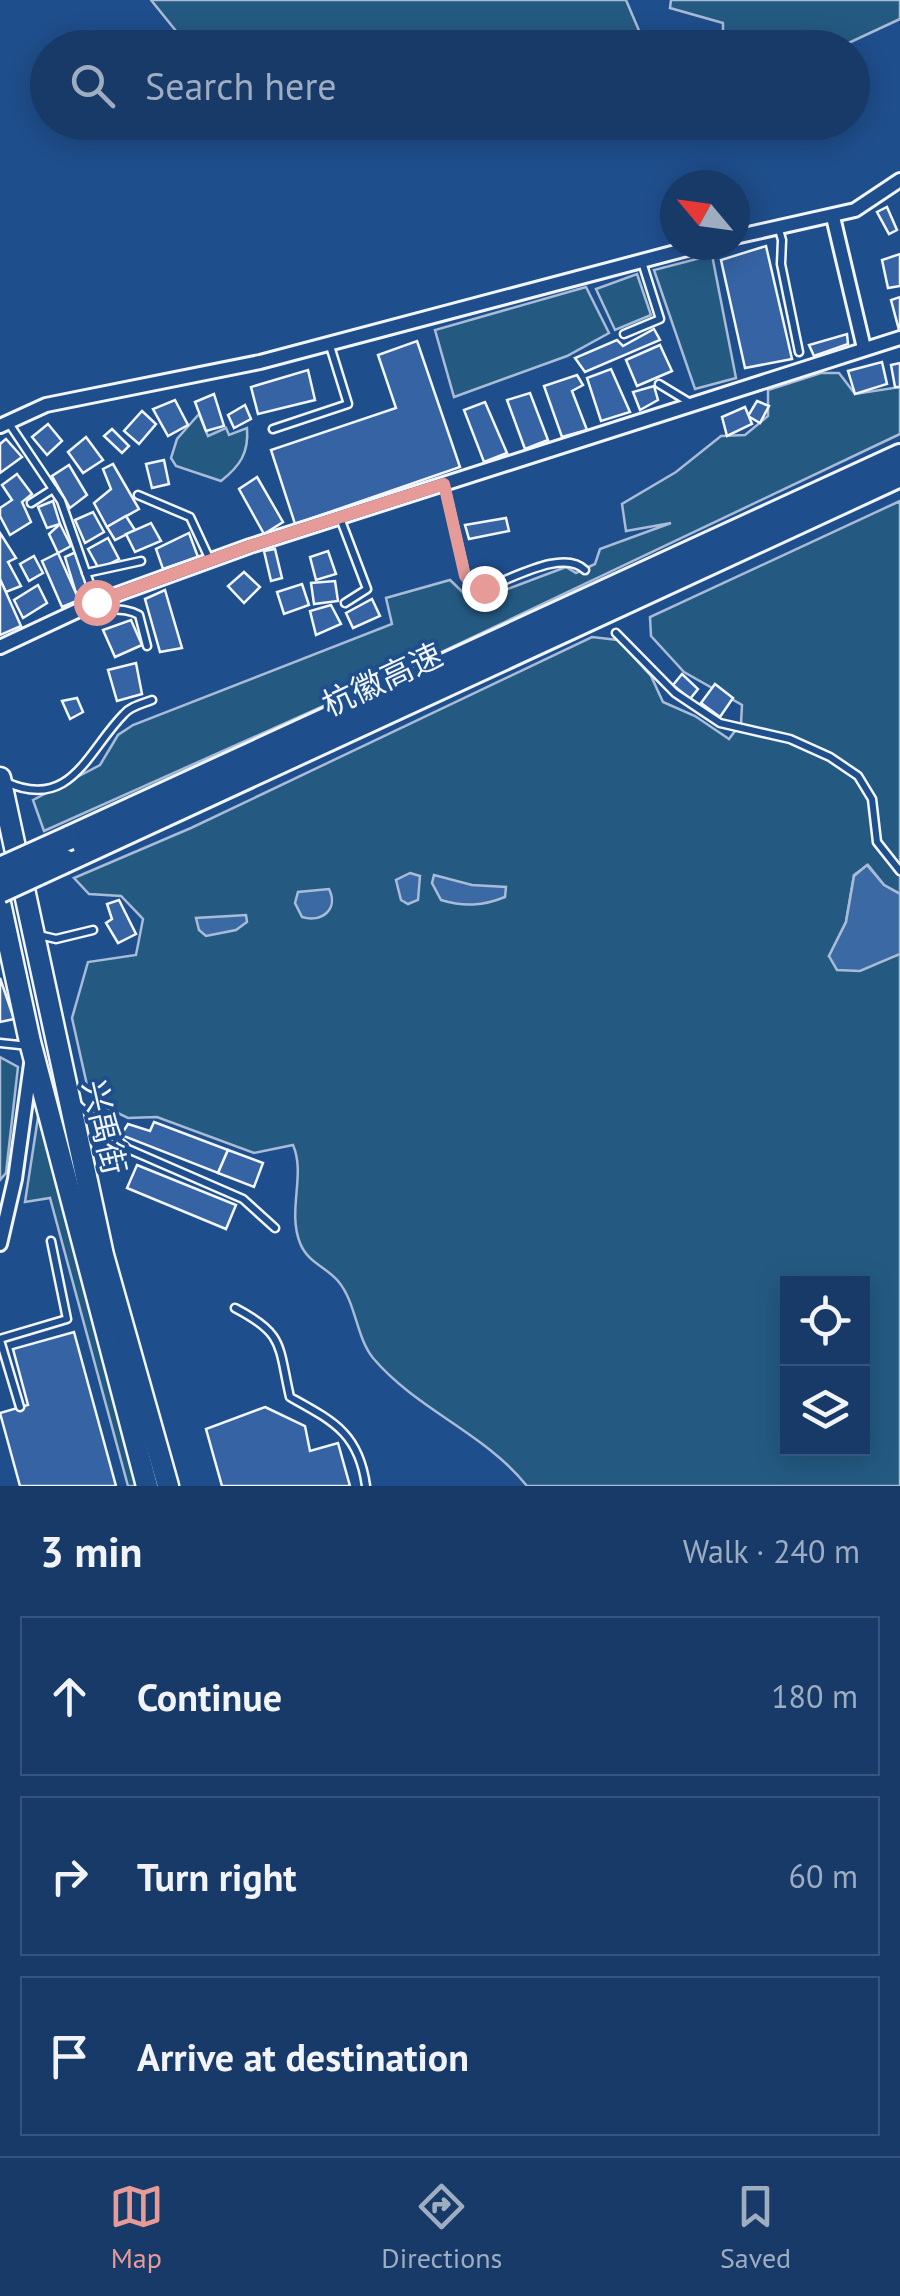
<!DOCTYPE html>
<meta charset="utf-8">
<style>
:root{--surface:#173a69;--page:#244571;--text:#f1f3f6;--muted:#9eadc0;--line:#36547d;--accent:#e69b98}
body{margin:0;font-family:"PT Sans","Noto Sans SC",sans-serif;background:var(--page);color:var(--text)}
.controls{position:absolute;right:30px;bottom:30px;display:grid;overflow:hidden;border-radius:0px;box-shadow:0 5px 25px #0003}
.controls button{width:90px;height:90px;display:grid;place-items:center;padding:0;border:0;border-bottom:2px solid var(--line);background:var(--surface);color:var(--text);font:50px sans-serif}
.compass{position:absolute;left:660px;top:170px;width:90px;height:90px;border-radius:50%;background:var(--surface);box-shadow:0 5px 25px #0003;rotate:299deg}
.stop{position:absolute;width:30px;height:30px;margin:-22px;border:8px solid #e69b98;border-radius:50%;background:#fff}
.stop.end{background:#e69b98;border-color:#fff;box-shadow:0 2px 10px #0008}
.list{margin:0;padding:0;list-style:none}
h2{display:flex;justify-content:space-between;align-items:center;height:130px;margin:0;padding:0 40px;font-size:42px}
h2 small{font-size:32px;font-weight:400;color:var(--muted)}
.list li{display:grid;grid-template-columns:65px 1fr auto;gap:30px;align-items:center;box-sizing:border-box;height:160px;margin:0 20px 20px;padding:0 20px;border:2px solid var(--line);border-radius:0px}
.list b{display:block;font-size:38px;white-space:nowrap}
.list em{font-size:32px;font-style:normal;color:var(--muted)}
.icon{flex:none;width:55px;height:55px;fill:none;stroke:currentColor;stroke-width:2;stroke-linecap:round;stroke-linejoin:round}
.map{position:relative;flex:none;width:900px;height:1486px;overflow:hidden}
.search{position:absolute;background:var(--surface);box-shadow:0 5px 25px #0003;left:30px;right:30px;top:30px;height:110px;display:flex;align-items:center;gap:25px;box-sizing:border-box;padding:0 35px;border-radius:55px;color:var(--muted);font-size:38px}
.sheet{height:670px;background:var(--surface)}
nav{display:flex;justify-content:space-around;align-items:center;box-sizing:border-box;height:140px;border-top:2px solid var(--line);background:var(--surface);font-size:28px;color:var(--muted)}
nav a{display:grid;justify-items:center;gap:5px}
nav .on{color:var(--accent)}
.map>svg:first-child{display:block}
.green{fill:#245a82;stroke:#a8bbd7;stroke-width:2.5;fill-rule:evenodd}
.water{fill:#3b69a3;stroke:#a8bbd7;stroke-width:2.5}
.building{fill:#3563a3;stroke:#f2f6ff;stroke-width:2.5}
.lines{fill:none;stroke-linecap:round;stroke-linejoin:round}
.lane-casing{stroke:#f2f6ff;stroke-width:11}
.street-casing{stroke:#f2f6ff;stroke-width:18}
.primary-casing{stroke:#f2f6ff;stroke-width:25}
.highway-casing{stroke:#f2f6ff;stroke-width:28}
.lane{stroke:#1f4e8c;stroke-width:6}
.street{stroke:#1f4e8c;stroke-width:12}
.primary{stroke:#1f4e8c;stroke-width:20}
.highway{stroke:#1f4e8c;stroke-width:22}
.highway-bridge-casing{stroke:#f2f6ff;stroke-width:28;stroke-linecap:butt}
.highway-bridge{stroke:#1f4e8c;stroke-width:22}
.route{stroke:#e69b98;stroke-width:12}
.labels{text-anchor:middle;dominant-baseline:central;stroke-width:8;stroke-linejoin:round;paint-order:stroke}
.street-label{font-size:32px;fill:#f2f6ff;stroke:#1f4e8c}
</style>
<div class="map">
<svg width="900" height="1486" viewBox="0 0 900 1486">
<rect width="100%" height="100%" fill="#1f4e8c"/>
<g class="green">
<polygon points="151,0 626,0 646,47 189,47"/>
<polygon points="671,0 900,0 900,19 840,47 739,47 723,42 723,23 670,8"/>
<polygon points="430,122 433,130 263,135 244,123"/>
<path d="M477,123h68c-20,15 -48,13 -68,0z"/>
<polygon points="712,255 736,378 695,389 654,270"/>
<polygon points="637,274 651,315 615,330 596,289"/>
<polygon points="586,287 609,333 567,356 454,397 435,330"/>
<polygon points="821,373 839,373 855,394 900,387 900,434 406,669 44,831 33,800 100,765 118,735 133,725 392,624 386,598 450,580 473,602 566,567 576,573 595,564 600,549 671,523 626,531 622,504 676,472 721,436 745,435 768,416 768,390"/>
<path d="M199,414l9,22 18,-8 3,7 18,-7c2,25 -7,38 -26,53l-45,-15 -5,-8 6,-19z"/>
<path d="M900,501v393l-16,-9 -16,-20 -14,10 -8,47 -17,34 32,13 39,-15v532h-373c-42,-53 -110,-76 -154,-128 -17,-21 -17,-56 -35,-77 -13,-15 -30,-18 -38,-38 -13,-33 6,-68 -7,-98l-39,8 -97,-36 -29,1 -21,-10 -18,-14 -17,-76 16,-56 48,-7 7,-36 -22,-23 -32,-2 -15,-16 117,-50 401,-191 26,3 33,36 12,26 32,14 34,23 12,-16 1,-18 -58,-33 -33,-36 -1,-19zM788,1284h74v164h-74z"/>
<polygon points="0,1057 18,1067 6,1173 0,1180"/>
<polygon points="39,1111 140,1486 128,1486 50,1198 25,1202"/>
</g>
<g class="water">
<polygon points="867,865 884,885 900,894 900,954 860,971 837,970 829,956 846,922 854,876"/>
<polygon points="410,873 420,876 418,900 408,904 401,900 396,880"/>
<path d="M434,875l38,10 34,2 -1,10c-22,9 -41,10 -64,3l-9,-17z"/>
<path d="M329,889c10,20 -7,34 -27,28l-7,-14 3,-11z"/>
<polygon points="246,915 247,922 236,930 206,936 199,930 196,918"/>
</g>
<g class="building">
<polygon points="887,207 897,230 889,234 877,212"/>
<polygon points="766,246 792,359 745,368 721,260"/>
<polygon points="900,254 900,286 888,288 882,260"/>
<polygon points="900,297 900,330 899,330 891,300"/>
<polygon points="654,329 660,340 585,372 575,358 617,340 623,346"/>
<polygon points="847,334 848,344 814,356 809,345"/>
<polygon points="417,341 460,467 295,524 271,450 396,408 378,355"/>
<polygon points="660,345 672,371 637,386 626,360"/>
<polygon points="882,362 887,384 855,394 848,371"/>
<polygon points="900,363 900,387 895,387 891,365"/>
<polygon points="611,369 630,412 601,421 587,378"/>
<polygon points="308,370 315,400 258,414 251,387"/>
<polygon points="577,375 583,385 572,391 587,430 562,437 544,386"/>
<polygon points="654,386 658,400 640,410 633,392"/>
<polygon points="530,393 548,440 525,449 507,400"/>
<polygon points="214,394 224,426 206,431 195,402"/>
<polygon points="175,400 188,425 168,436 153,409"/>
<polygon points="757,401 769,406 760,423 748,416"/>
<polygon points="485,402 507,453 484,462 464,410"/>
<polygon points="245,405 251,419 234,428 228,415"/>
<polygon points="745,407 752,424 727,436 722,417"/>
<polygon points="142,411 156,424 139,444 124,431"/>
<polygon points="48,424 62,441 47,455 32,437"/>
<polygon points="112,429 129,446 122,453 104,436"/>
<polygon points="86,437 103,460 83,473 68,452"/>
<polygon points="6,439 22,457 0,473 0,444"/>
<polygon points="164,460 169,484 152,488 146,464"/>
<polygon points="113,464 139,509 107,527 94,503 111,489 103,469"/>
<polygon points="69,465 87,495 70,508 52,476"/>
<polygon points="17,474 32,494 22,502 31,522 10,535 0,516 0,508 12,500 2,485"/>
<polygon points="257,477 283,522 264,534 239,489"/>
<polygon points="53,501 60,524 47,528 38,507"/>
<polygon points="93,512 104,532 85,543 75,520"/>
<polygon points="126,516 135,530 115,540 107,527"/>
<polygon points="506,518 509,531 469,539 465,525"/>
<polygon points="151,523 161,541 135,552 126,534"/>
<polygon points="60,524 71,546 58,553 49,534"/>
<polygon points="0,533 16,558 8,562 21,586 6,592 0,580"/>
<polygon points="189,533 198,557 163,569 156,549"/>
<polygon points="108,538 119,559 99,569 88,549"/>
<polygon points="275,549 282,578 271,581 264,551"/>
<polygon points="78,551 88,591 76,593 65,557"/>
<polygon points="328,551 336,574 316,580 310,557"/>
<polygon points="58,553 79,600 62,607 42,561"/>
<polygon points="34,556 43,573 29,581 20,564"/>
<polygon points="244,572 260,587 244,603 228,586"/>
<polygon points="0,579 21,626 0,635"/>
<polygon points="335,581 338,601 314,604 311,583"/>
<polygon points="302,584 309,605 284,614 277,592"/>
<polygon points="38,585 47,603 23,618 14,600"/>
<polygon points="165,590 182,648 160,652 145,599"/>
<polygon points="372,599 380,616 353,628 346,613"/>
<polygon points="331,605 341,624 316,635 310,611"/>
<polygon points="131,620 142,645 115,657 103,630"/>
<polygon points="136,663 142,694 117,701 108,670"/>
<polygon points="682,674 698,689 690,699 673,685"/>
<polygon points="715,684 733,698 720,717 701,703"/>
<polygon points="77,698 83,712 70,719 62,701"/>
<polygon points="119,900 136,934 118,943 106,923 112,919 107,904"/>
<polygon points="0,978 14,1019 0,1022"/>
<polygon points="154,1122 228,1150 218,1173 121,1135 128,1124 150,1131"/>
<polygon points="228,1150 263,1163 254,1187 218,1173"/>
<polygon points="137,1165 236,1205 226,1229 127,1188"/>
<polygon points="74,1332 116,1486 20,1486 0,1413 28,1405 13,1349"/>
<polygon points="265,1407 305,1426 310,1451 338,1443 350,1486 222,1486 206,1429"/>
</g>
<g class="lines">
<g class="lane-casing">
<g id="lane">
<polyline points="778,226 782,240 781,264 799,352"/>
<polyline points="624,334 660,319 642,262"/>
<polyline points="659,384 692,404"/>
<polyline points="8,422 61,501 96,601"/>
<polyline points="273,429 348,404 330,346"/>
<path d="M444,484l21,91 6,9 13,4c27,-8 79,-40 101,-18"/>
<polyline points="138,495 190,517 210,560"/>
<polyline points="31,503 53,489"/>
<polyline points="340,518 367,589 345,603"/>
<polyline points="86,573 141,561"/>
<path d="M89,606c16,6 35,0 50,9l8,31"/>
<polyline points="616,633 675,693 720,723 790,739 830,757 858,776 872,799 877,842 900,871"/>
<path d="M6,782c65,30 82,-32 118,-68 7,-8 18,-10 28,-14"/>
<polyline points="39,935 56,939 93,930"/>
<polyline points="0,1043 29,1046"/>
<polyline points="77,1104 128,1149 243,1199 275,1228"/>
<path d="M235,1308c50,26 43,37 55,89 43,24 69,36 76,89"/>
<polyline points="0,1339 67,1319 51,1241"/>
<polyline points="0,1340 20,1407"/>
</g>
</g>
<g class="street-casing">
<g id="street">
<polyline points="833,217 864,348"/>
<polyline points="735,237 855,210 900,180"/>
<polyline points="0,426 46,405 260,362 702,245"/>
<polyline points="0,647 96,602 250,546 900,338"/>
<polyline points="0,1244 15,1179 31,1064"/>
</g>
</g>
<g class="primary-casing">
<g id="primary">
<polyline points="0,778 103,1255 168,1486"/>
<polyline points="0,903 30,1042 147,1486"/>
</g>
</g>
<g class="highway-casing">
<g id="highway">
<polyline points="69,838 900,456"/>
<polyline points="65,861 900,475"/>
</g>
</g>
<use href="#lane" class="lane"/>
<use href="#street" class="street"/>
<use href="#primary" class="primary"/>
<use href="#highway" class="highway"/>
<g class="highway-bridge-casing">
<g id="highway-bridge">
<polyline points="0,869 69,838"/>
<polyline points="0,891 65,861"/>
</g>
</g>
<use href="#highway-bridge" class="highway-bridge"/>
</g>
<g class="lines">
<polyline class="route" points="96,602 250,546 444,484 465,576 471,584 484,588"/>
</g>
<g class="labels">
<g class="street-label">
<text transform="translate(382 679) rotate(-25)">杭徽高速</text>
<text transform="translate(105 1127) rotate(77)">兴禹街</text>
</g>
</g>
</svg>
<div class="controls">
<button><svg class="icon" aria-label="locate" viewBox="0 0 24 24"><circle cx="12" cy="12" r="6"/><path d="M12 2v4M12 18v4M2 12h4M18 12h4"/></svg></button>
<button><svg class="icon" aria-label="layers" viewBox="0 0 24 24"><path d="M12 4l9 5-9 5-9-5zM3 14l9 5 9-5"/></svg></button>
</div>
<svg class="compass" viewBox="-18 -18 36 36"><path d="M0-13l5 13h-10z" fill="#e53935"/><path d="M0 13l5-13h-10z" fill="#9eadc0"/></svg>
<div class="stop" style="left:96px;top:602px"></div>
<div class="stop end" style="left:484px;top:588px"></div>
<div class="search"><svg class="icon" aria-label="search" viewBox="0 0 24 24"><circle cx="10" cy="10" r="6"/><path d="M15 15l6 6"/></svg>Search here</div>
</div>
<section class="sheet">
<h2>3 min<small>Walk · 240 m</small></h2>
<ul class="list">
<li><svg class="icon" aria-label="ahead" viewBox="0 0 24 24"><path d="M12 20V5M6 11l6-6 6 6"/></svg><div><b>Continue</b></div><em>180 m</em></li>
<li><svg class="icon" aria-label="right" viewBox="0 0 24 24"><path d="M7 20v-9h11M14 6l5 5-5 5"/></svg><div><b>Turn right</b></div><em>60 m</em></li>
<li><svg class="icon" aria-label="arrive" viewBox="0 0 24 24"><path d="M6 21V4h12l-3 4 3 4H6"/></svg><div><b>Arrive at destination</b></div></li>
</ul>
</section>
<nav>
<a class="on"><svg class="icon" aria-label="map" viewBox="0 0 24 24"><path d="M3 6l6-2 6 2 6-2v14l-6 2-6-2-6 2zM9 4v14M15 6v14"/></svg>Map</a>
<a><svg class="icon" aria-label="directions" viewBox="0 0 24 24"><path d="M12 3l9 9-9 9-9-9zM9 14v-3h6M13 9l2 2-2 2"/></svg>Directions</a>
<a><svg class="icon" aria-label="saved" viewBox="0 0 24 24"><path d="M7 4h10v16l-5-4-5 4z"/></svg>Saved</a>
</nav>
